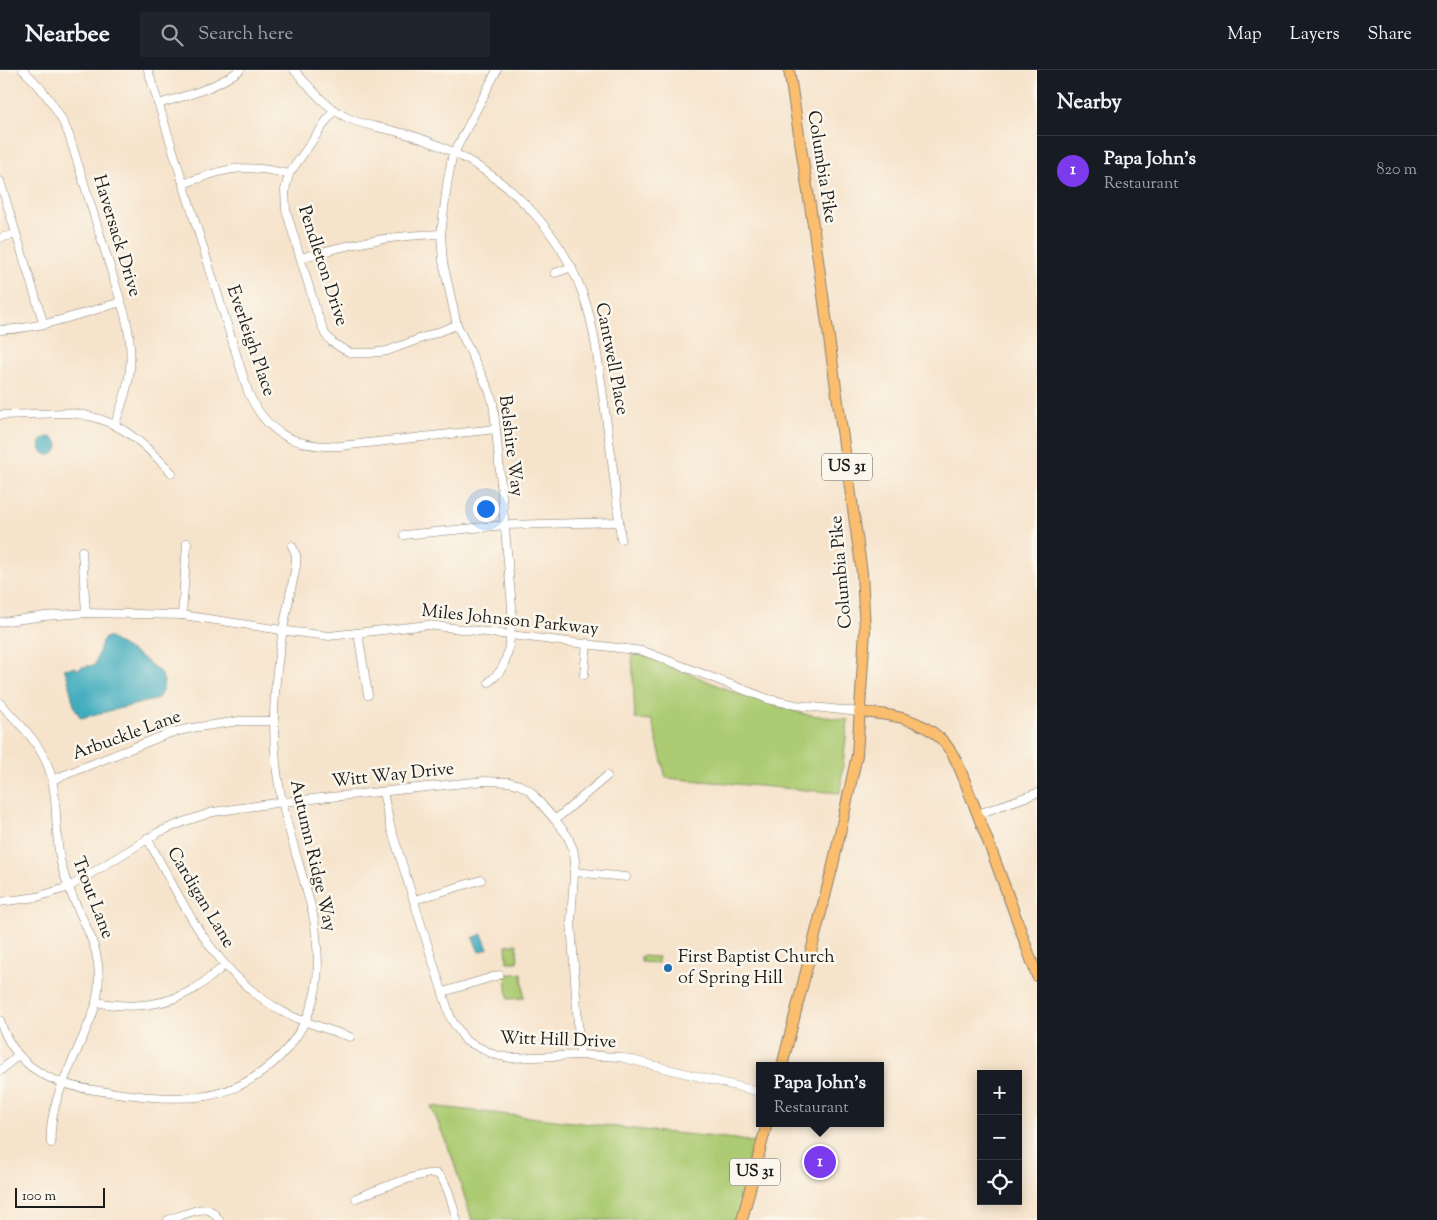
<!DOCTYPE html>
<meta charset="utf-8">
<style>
:root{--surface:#171b24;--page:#20242c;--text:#f1f3f6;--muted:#9ea1a6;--line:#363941;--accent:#7c3aed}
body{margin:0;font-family:"Sorts Mill Goudy",serif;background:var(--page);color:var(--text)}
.controls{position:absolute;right:15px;bottom:15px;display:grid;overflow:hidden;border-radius:0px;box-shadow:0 2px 12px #0003}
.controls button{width:45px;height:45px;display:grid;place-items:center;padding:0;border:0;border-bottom:1px solid var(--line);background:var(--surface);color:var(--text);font:25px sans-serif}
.scale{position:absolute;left:15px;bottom:12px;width:90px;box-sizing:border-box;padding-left:5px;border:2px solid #1c1c1c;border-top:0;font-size:14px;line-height:18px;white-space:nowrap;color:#1c1c1c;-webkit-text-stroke:4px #fbf7ec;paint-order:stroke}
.you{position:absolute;left:485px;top:438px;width:18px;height:18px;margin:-12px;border:4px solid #fff;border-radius:50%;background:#1a73e8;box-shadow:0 0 0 8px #1a73e833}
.badge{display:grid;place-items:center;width:32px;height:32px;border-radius:50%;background:var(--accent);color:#fff;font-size:16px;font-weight:700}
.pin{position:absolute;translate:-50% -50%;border:2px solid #fff;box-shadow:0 1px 5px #0006}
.popup{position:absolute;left:756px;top:992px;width:128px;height:65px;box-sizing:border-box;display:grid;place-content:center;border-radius:0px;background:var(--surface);filter:drop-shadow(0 1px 4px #0005);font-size:16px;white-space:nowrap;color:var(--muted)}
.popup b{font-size:19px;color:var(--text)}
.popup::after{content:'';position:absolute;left:50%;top:100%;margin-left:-10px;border:10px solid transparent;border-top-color:var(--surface)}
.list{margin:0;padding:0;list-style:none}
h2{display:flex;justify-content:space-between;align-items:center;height:65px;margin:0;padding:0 20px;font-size:21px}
h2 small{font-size:16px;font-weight:400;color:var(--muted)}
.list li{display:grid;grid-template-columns:32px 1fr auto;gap:15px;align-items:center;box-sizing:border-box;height:70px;padding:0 20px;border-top:1px solid var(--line)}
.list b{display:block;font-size:19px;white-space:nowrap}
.list p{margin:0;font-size:16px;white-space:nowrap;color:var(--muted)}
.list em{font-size:16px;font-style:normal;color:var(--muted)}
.icon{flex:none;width:28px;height:28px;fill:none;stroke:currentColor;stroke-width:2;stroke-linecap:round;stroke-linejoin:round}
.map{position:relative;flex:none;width:1037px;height:1150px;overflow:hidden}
header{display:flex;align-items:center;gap:30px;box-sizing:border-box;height:70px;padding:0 25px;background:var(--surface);border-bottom:1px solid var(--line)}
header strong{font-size:24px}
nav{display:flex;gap:28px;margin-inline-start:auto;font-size:18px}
.search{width:350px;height:45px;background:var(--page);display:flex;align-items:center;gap:12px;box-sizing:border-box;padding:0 18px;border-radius:0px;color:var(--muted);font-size:19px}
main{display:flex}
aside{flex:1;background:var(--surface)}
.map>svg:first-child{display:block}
.green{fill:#accb72;stroke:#647447}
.water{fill:#3eabbd;stroke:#2d646c}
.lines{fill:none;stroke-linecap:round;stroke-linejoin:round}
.minor-casing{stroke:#898074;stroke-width:9}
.major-casing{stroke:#898074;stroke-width:12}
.minor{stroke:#fff;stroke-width:8}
.major{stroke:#fbbe6e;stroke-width:10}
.poi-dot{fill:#1f6fb2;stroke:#fbf7ec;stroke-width:2}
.labels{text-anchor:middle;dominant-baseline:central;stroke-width:5;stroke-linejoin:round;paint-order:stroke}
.shield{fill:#fbf7ec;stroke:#5f5e5a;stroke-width:1}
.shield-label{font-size:16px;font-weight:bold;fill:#1c1c1c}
.street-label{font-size:18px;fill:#1c1c1c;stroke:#fbf7ec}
.poi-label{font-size:18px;fill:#1c1c1c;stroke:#fbf7ec;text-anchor:start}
</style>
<header>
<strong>Nearbee</strong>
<div class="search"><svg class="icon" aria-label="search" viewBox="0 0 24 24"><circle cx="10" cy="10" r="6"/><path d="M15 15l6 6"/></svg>Search here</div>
<nav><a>Map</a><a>Layers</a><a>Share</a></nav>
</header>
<main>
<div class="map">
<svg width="1037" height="1150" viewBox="0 0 1037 1150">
<rect width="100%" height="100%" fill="#fbf7ec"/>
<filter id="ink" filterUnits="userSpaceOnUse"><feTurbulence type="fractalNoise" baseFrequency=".02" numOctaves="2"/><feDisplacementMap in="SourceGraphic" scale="10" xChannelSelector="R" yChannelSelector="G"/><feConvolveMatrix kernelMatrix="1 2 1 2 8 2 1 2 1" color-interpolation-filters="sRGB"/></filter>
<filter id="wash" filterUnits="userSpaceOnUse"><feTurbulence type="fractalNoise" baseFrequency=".0096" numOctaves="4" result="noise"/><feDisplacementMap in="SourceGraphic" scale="20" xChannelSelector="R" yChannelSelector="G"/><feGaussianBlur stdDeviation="1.12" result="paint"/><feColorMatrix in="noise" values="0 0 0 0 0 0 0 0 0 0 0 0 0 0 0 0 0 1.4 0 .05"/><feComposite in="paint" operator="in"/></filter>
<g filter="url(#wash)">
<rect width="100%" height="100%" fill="#f6e3cb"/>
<g class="green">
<polygon points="632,583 650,587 733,622 804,644 848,650 840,723 666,708 652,650 635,649"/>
<polygon points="517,874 518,892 507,892 506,875"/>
<polygon points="641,886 658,887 658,893 641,892"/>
<polygon points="522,903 524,928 508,929 506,905"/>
<polygon points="431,1036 652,1061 736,1069 757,1073 737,1150 472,1150 451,1084"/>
</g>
<g class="water">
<circle cx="49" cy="376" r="9"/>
<path d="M108,567l36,22 17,14 3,9 -1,6 -4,9 -5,3 -73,18c-11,-12 -10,-37 -17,-49l12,-2 1,3 5,-3 13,-2 7,-24 3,-3z"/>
<polygon points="482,864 488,879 479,882 473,868"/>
</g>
</g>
<g filter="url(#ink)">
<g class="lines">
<g class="minor-casing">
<g id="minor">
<path d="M23,0c21,19 35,39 46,65l56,180c11,44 5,69 -10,109"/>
<path d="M148,0l100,322c19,42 47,56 92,54l156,-17"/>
<path d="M294,0c16,17 29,35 50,46 15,9 37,11 54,16 19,4 36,11 53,19 66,33 117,89 137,159 8,28 11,58 15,86 7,48 13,95 18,143"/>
<path d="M158,34c31,-9 55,-15 82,-34"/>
<polyline points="334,40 289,104 285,120 286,140 316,240 325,264 332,272 341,278 351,283 370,283 387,281 457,255"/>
<polyline points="0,111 44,255"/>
<path d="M183,114c44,-16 59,-21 106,-10"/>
<polyline points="0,168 16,164"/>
<path d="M301,188c46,-14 92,-23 140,-24"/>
<polyline points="555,203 572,197"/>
<path d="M0,260c42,-2 81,-16 121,-28"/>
<path d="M0,345l68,-2c47,3 73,27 104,60"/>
<polyline points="404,465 505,455 619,452"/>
<polyline points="82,481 86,543"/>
<polyline points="182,545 187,473"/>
<polyline points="0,552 45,546 86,543 182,545 295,562 329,566 428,555 643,581 768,629 796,635 859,642"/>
<polyline points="358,563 368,625"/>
<polyline points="584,605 587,573"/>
<path d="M489,612c4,-4 8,-7 11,-11 11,-14 11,-47 12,-64l-16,-178 -3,-26 -4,-13 -32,-65 -14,-63 -2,-28 6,-49 5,-28 45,-87"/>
<path d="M0,633c19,21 37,36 48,63 12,32 5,68 14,101 13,52 47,76 34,136 -2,10 -7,20 -11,29 -14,35 -37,72 -34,111"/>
<polyline points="52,710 170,663 192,658 239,651 273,651"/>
<polyline points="383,722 390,755 438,908 451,949 466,971 495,985 511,988 580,985 620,987 760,1022"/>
<polyline points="978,744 1037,723"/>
<polyline points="555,750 607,706"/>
<path d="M147,768c38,68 66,136 138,175 20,10 43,16 65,24"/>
<polyline points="574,802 626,807"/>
<polyline points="414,830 481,810"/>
<polyline points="0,832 37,827 69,817 159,762 186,751 213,742 283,732 484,711 509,712 520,715 530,721 555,750 567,765 573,779 575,790 571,851 580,985"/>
<polyline points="443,922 499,905"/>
<path d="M96,932c34,7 67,5 98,-13 10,-6 20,-15 30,-23"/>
<path d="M0,950c13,45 49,64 94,70 36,5 76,11 112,6 51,-9 95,-49 108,-99 6,-23 4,-47 1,-71 -2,-16 -8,-33 -12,-48 -11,-38 -23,-75 -27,-114 -7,-72 5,-129 20,-198v-11l-4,-9"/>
<polyline points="0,1001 18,985"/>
<path d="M356,1128c13,-5 72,-29 81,-24 11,6 16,35 20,46"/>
<path d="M168,1150c10,-3 34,-15 43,-9 3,2 6,6 8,9"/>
</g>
</g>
<g class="major-casing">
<g id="major">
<path d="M859,642c29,2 59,5 82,27 16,16 23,41 31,61 23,58 44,117 65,176"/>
<polyline points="782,996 833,795 857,685 865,560 862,503 814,161 789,0"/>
<polyline points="742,1150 767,1053"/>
</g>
</g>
<use href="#minor" class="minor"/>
<use href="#major" class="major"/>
</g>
</g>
<circle class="poi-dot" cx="668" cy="898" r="5"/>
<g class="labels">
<g class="shield">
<rect x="822" y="383.5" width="50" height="27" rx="4"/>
<rect x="730" y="1088.5" width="50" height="27" rx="4"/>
</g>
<g class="shield-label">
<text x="847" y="397">US 31</text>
<text x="755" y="1102">US 31</text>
</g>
<g class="street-label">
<text transform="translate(821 97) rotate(81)">Columbia Pike</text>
<text transform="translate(116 166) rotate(73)">Haversack Drive</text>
<text transform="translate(322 196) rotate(72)">Pendleton Drive</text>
<text transform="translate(250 271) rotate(71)">Everleigh Place</text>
<text transform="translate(611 289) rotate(79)">Cantwell Place</text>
<text transform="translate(510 376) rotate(83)">Belshire Way</text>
<text transform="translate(842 502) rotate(-95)">Columbia Pike</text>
<text transform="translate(510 551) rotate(6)">Miles Johnson Parkway</text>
<text transform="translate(127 666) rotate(-20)">Arbuckle Lane</text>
<text transform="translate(393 706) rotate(-6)">Witt Way Drive</text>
<text transform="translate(312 786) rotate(77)">Autumn Ridge Way</text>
<text transform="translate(92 828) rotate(69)">Trout Lane</text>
<text transform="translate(200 828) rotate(59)">Cardigan Lane</text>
<text transform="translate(558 971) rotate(2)">Witt Hill Drive</text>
</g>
<g class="poi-label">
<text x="678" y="888">First Baptist Church<tspan x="678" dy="21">of Spring Hill</tspan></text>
</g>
</g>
</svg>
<div class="controls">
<button>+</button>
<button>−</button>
<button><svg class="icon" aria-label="locate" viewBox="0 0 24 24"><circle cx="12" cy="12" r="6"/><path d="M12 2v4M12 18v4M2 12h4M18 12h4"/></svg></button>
</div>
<div class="scale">100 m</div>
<div class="you"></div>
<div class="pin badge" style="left:820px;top:1092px">1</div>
<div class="popup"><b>Papa John's</b>Restaurant</div>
</div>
<aside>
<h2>Nearby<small></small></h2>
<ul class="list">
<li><span class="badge">1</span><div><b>Papa John's</b><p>Restaurant</p></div><em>820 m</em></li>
</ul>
</aside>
</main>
